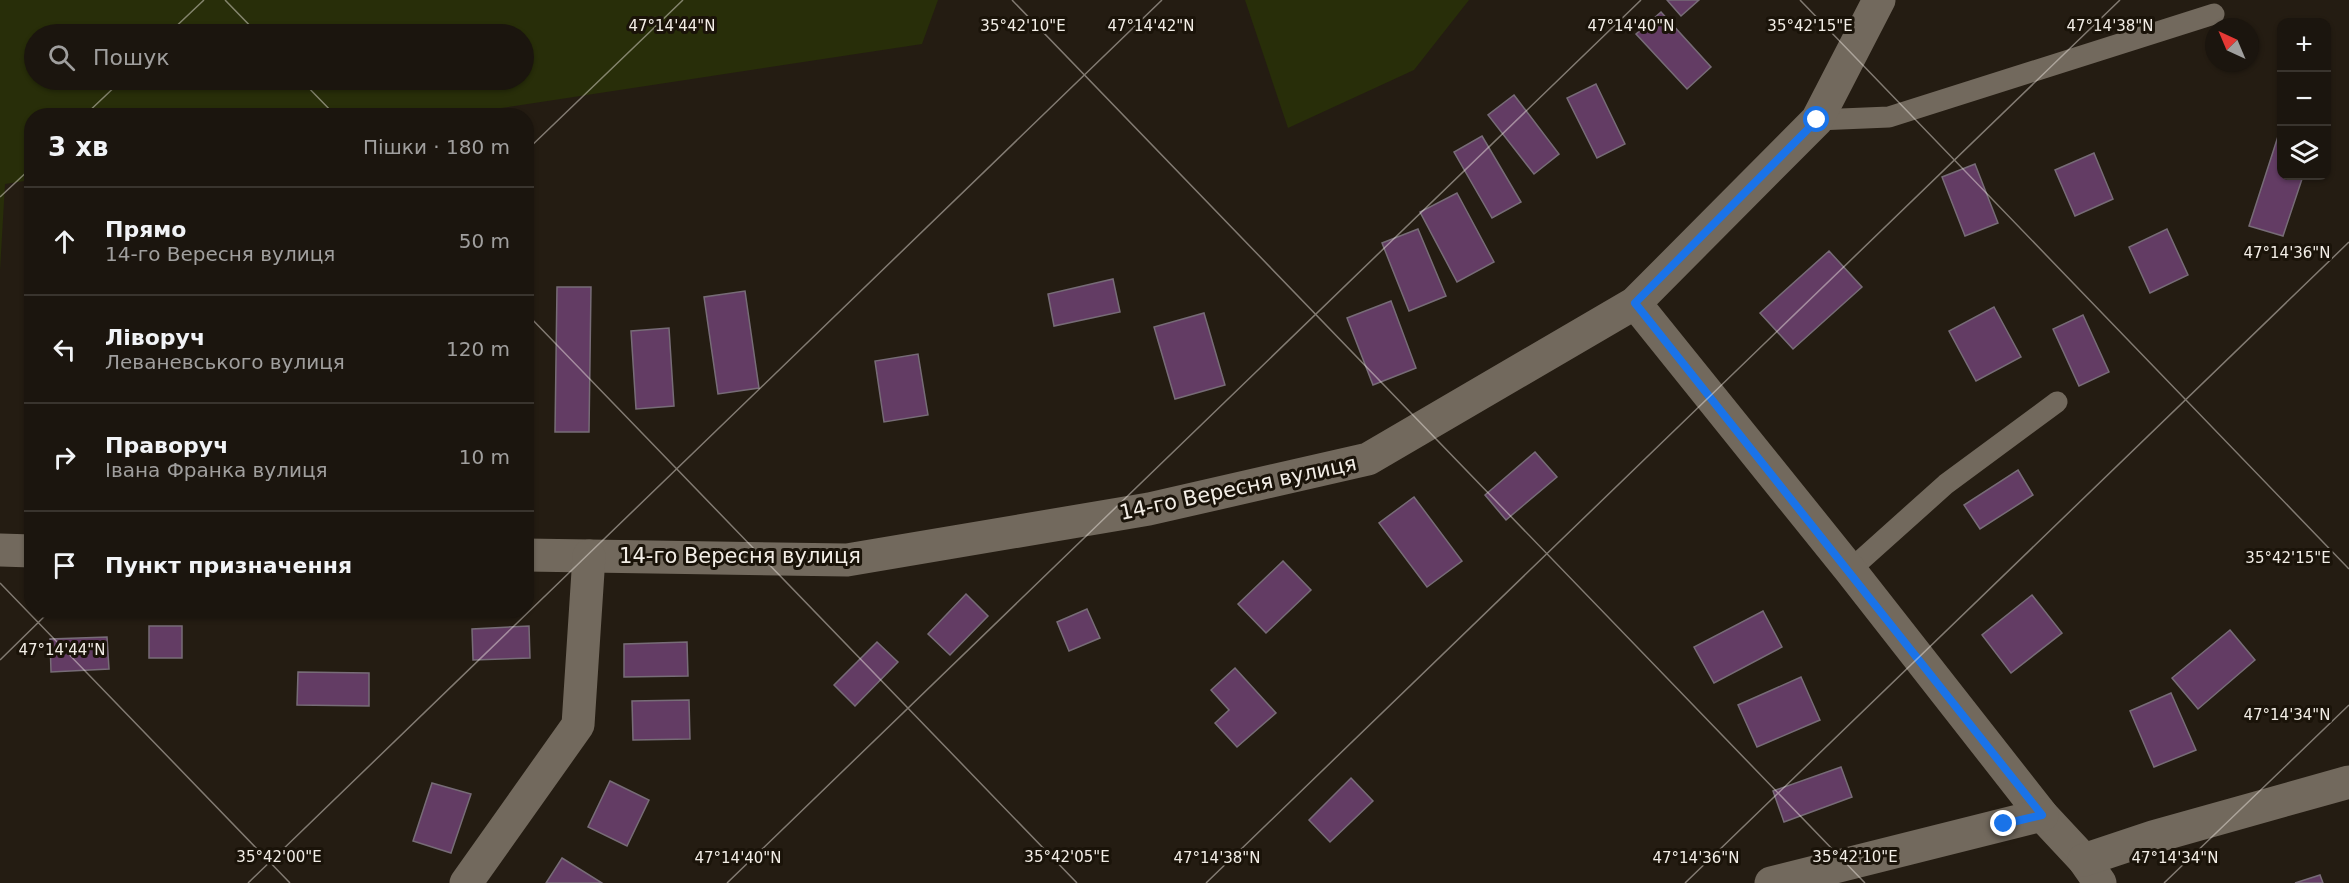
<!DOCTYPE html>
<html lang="uk">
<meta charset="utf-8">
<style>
:root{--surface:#1b150e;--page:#241e17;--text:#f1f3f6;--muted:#a09f9e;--line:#39342e}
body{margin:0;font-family:"DejaVu Sans",sans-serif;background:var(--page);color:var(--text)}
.controls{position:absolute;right:18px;top:18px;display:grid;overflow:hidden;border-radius:12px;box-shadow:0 2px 4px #0004}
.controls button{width:54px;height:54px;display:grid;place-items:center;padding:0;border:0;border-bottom:2px solid var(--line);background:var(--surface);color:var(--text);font:30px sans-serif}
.compass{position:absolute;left:2205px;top:18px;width:54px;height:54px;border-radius:50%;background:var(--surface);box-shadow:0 2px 4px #0004;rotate:316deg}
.stop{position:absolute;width:18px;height:18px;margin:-14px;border:4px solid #1a73e8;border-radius:50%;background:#fff}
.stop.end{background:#1a73e8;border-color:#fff;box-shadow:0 2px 6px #0008}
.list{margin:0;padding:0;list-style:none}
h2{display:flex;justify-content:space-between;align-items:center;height:78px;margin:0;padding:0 24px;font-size:26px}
h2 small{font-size:20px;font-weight:400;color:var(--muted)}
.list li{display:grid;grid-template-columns:39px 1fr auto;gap:18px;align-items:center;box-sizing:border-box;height:108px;padding:0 24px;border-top:2px solid var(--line)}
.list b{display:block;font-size:22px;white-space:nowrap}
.list p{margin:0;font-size:20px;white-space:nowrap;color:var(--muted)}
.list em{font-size:20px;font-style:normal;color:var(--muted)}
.icon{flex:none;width:33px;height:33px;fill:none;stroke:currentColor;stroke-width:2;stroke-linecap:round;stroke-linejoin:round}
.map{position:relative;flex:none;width:2349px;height:883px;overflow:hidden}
.search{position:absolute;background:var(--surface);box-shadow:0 2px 4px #0004;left:24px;top:24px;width:510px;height:66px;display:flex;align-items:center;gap:15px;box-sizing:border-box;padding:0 21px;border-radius:33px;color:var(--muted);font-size:22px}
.panel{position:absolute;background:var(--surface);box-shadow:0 2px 4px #0004;left:24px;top:108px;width:510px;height:510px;border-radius:24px}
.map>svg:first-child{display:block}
.green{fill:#282e09;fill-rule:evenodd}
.building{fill:#633c64;stroke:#776c77;stroke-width:1.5}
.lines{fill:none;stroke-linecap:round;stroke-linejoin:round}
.service{stroke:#72695d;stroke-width:21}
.minor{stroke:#72695d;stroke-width:33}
.route{stroke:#1a73e8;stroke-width:8}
.ticks{fill:none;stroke:#f3eee7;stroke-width:1.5;stroke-opacity:0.45}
.labels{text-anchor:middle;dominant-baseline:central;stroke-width:6;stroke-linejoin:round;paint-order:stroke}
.street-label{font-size:21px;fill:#f3eee7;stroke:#1a1309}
.ticks-label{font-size:15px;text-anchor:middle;fill:#f3eee7;stroke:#1a1309;stroke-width:6;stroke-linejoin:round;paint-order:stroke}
</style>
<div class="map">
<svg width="2349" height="883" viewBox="0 0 2349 883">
<rect width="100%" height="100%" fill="#241c12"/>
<g class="green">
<path d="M0,0h938l-16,44 -467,71 -423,1 -1,64 -26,4 -5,87zM34,34h490v46h-490z"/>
<polygon points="1245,0 1469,0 1414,70 1288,128"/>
</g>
<g class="building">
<polygon points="1667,0 1699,0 1681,16"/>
<polygon points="1661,12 1711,67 1687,89 1636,34"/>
<polygon points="1596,84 1625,144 1597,158 1567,98"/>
<polygon points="1514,95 1559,154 1534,174 1488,115"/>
<polygon points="2282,124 2282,176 2303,176 2283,236 2249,226"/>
<polygon points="1482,136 1521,202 1492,218 1454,152"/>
<polygon points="2094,153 2113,199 2075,216 2055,170"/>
<polygon points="1975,164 1998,223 1965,236 1942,177"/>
<polygon points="1457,193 1494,262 1457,282 1420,212"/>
<polygon points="1418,229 1446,296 1409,311 1382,243"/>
<polygon points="2167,229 2188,275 2150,293 2129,247"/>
<polygon points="1829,251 1862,287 1793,349 1760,313"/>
<polygon points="1113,279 1120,312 1054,326 1048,294"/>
<polygon points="557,287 591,287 589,432 555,432"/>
<polygon points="745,291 759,388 718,394 704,297"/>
<polygon points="1391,301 1416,368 1373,385 1347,318"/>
<polygon points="1994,307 2021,357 1976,381 1949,331"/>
<polygon points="1204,313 1225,385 1175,399 1154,327"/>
<polygon points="2083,315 2109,372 2079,386 2053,329"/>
<polygon points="669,328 674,406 636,409 631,331"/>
<polygon points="918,354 928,415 884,422 875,361"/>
<polygon points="1535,452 1557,477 1506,520 1485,495"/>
<polygon points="2018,470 2033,495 1980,529 1964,505"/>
<polygon points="1414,497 1462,561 1427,587 1379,523"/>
<polygon points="1283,561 1311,590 1266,633 1238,604"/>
<polygon points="966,594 988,616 950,655 928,634"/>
<polygon points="2032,595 2062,633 2011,673 1982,635"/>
<polygon points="1087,609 1100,638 1069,651 1057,622"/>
<polygon points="1763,611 1782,647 1714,683 1694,647"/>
<rect x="149" y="626" width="33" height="32"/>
<polygon points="529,626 530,658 473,660 472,629"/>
<polygon points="2230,630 2255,660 2198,709 2172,678"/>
<polygon points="107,637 109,669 51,672 50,639"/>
<polygon points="687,642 688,676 624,677 624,644"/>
<polygon points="877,642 898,662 855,706 834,685"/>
<polygon points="1235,668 1276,713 1237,747 1215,723 1229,710 1211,690"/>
<polygon points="298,672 369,673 369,706 297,705"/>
<polygon points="1801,677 1820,720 1757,747 1738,705"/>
<polygon points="2171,693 2196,750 2154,767 2130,711"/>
<polygon points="689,700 690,739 633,740 632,701"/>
<polygon points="1841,767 1852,797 1784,822 1773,791"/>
<polygon points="1351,778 1373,801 1330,842 1309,820"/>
<polygon points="610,781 649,800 627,846 588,827"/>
<polygon points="432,783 471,794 451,853 413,841"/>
<polygon points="562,858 602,883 546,883"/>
<polygon points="2320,875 2323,883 2295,883"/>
</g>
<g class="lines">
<g class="service">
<polyline points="1817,120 1889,117 2214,14"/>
<polyline points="1850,570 1946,484 2057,402"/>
</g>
<g class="minor">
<polyline points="1635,303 1850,570 2042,815 2084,860 2100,883"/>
<polyline points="0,550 32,551"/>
<polyline points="526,555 847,560 1149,509 1368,459 1635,303 1817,120 1879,0"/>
<polyline points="2084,860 2153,837 2349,782"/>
<polyline points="466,883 578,725 589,556"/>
<polyline points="1771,883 2042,815"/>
</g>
</g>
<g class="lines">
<polyline class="route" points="1817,120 1635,303 2042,815 2004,824"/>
</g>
<path class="ticks" d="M225,0l33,34M1012,0l853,883M1800,0l549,569M168,34l36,-34M301,80l35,36M84,116l38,-36M526,151l157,-151M0,197l32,-30M526,313l551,570M0,583l290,300M0,660l51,-50M248,883l914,-883M727,883l914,-883M1206,883l914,-883M1685,883l664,-641M2164,883l185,-178"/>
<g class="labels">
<g class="street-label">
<text transform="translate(1238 488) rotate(-12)">14-го Вересня вулиця</text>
<text x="740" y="556">14-го Вересня вулиця</text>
</g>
</g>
<g class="ticks-label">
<text x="672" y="31">47°14'44"N</text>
<text x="1151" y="31">47°14'42"N</text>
<text x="1631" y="31">47°14'40"N</text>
<text x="2110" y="31">47°14'38"N</text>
<text x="1810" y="31">35°42'15"E</text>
<text x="1023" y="31">35°42'10"E</text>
<text x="2287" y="258">47°14'36"N</text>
<text x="2288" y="563">35°42'15"E</text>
<text x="62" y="655">47°14'44"N</text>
<text x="2287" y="720">47°14'34"N</text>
<text x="279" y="862">35°42'00"E</text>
<text x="1067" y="862">35°42'05"E</text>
<text x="1855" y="862">35°42'10"E</text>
<text x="738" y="863">47°14'40"N</text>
<text x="1217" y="863">47°14'38"N</text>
<text x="1696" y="863">47°14'36"N</text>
<text x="2175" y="863">47°14'34"N</text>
</g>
</svg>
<div class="controls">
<button>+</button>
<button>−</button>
<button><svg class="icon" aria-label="layers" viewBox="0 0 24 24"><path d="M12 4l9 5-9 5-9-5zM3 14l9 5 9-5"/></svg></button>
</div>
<svg class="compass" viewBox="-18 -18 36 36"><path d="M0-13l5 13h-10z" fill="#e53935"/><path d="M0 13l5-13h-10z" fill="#a09f9e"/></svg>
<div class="stop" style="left:1817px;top:120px"></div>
<div class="stop end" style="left:2004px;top:824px"></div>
<div class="search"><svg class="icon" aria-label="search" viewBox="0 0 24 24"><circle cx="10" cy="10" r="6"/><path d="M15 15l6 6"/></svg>Пошук</div>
<section class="panel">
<h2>3 хв<small>Пішки · 180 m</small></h2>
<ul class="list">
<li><svg class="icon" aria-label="ahead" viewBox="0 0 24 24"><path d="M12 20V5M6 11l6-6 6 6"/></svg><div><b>Прямо</b><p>14-го Вересня вулиця</p></div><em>50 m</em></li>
<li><svg class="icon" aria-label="left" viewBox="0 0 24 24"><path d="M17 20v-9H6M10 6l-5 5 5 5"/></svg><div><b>Ліворуч</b><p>Леваневського вулиця</p></div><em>120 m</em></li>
<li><svg class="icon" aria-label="right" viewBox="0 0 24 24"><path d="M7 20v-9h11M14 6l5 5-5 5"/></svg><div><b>Праворуч</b><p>Івана Франка вулиця</p></div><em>10 m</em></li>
<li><svg class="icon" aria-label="arrive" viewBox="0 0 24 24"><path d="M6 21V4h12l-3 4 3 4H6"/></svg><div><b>Пункт призначення</b></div></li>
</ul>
</section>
</div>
